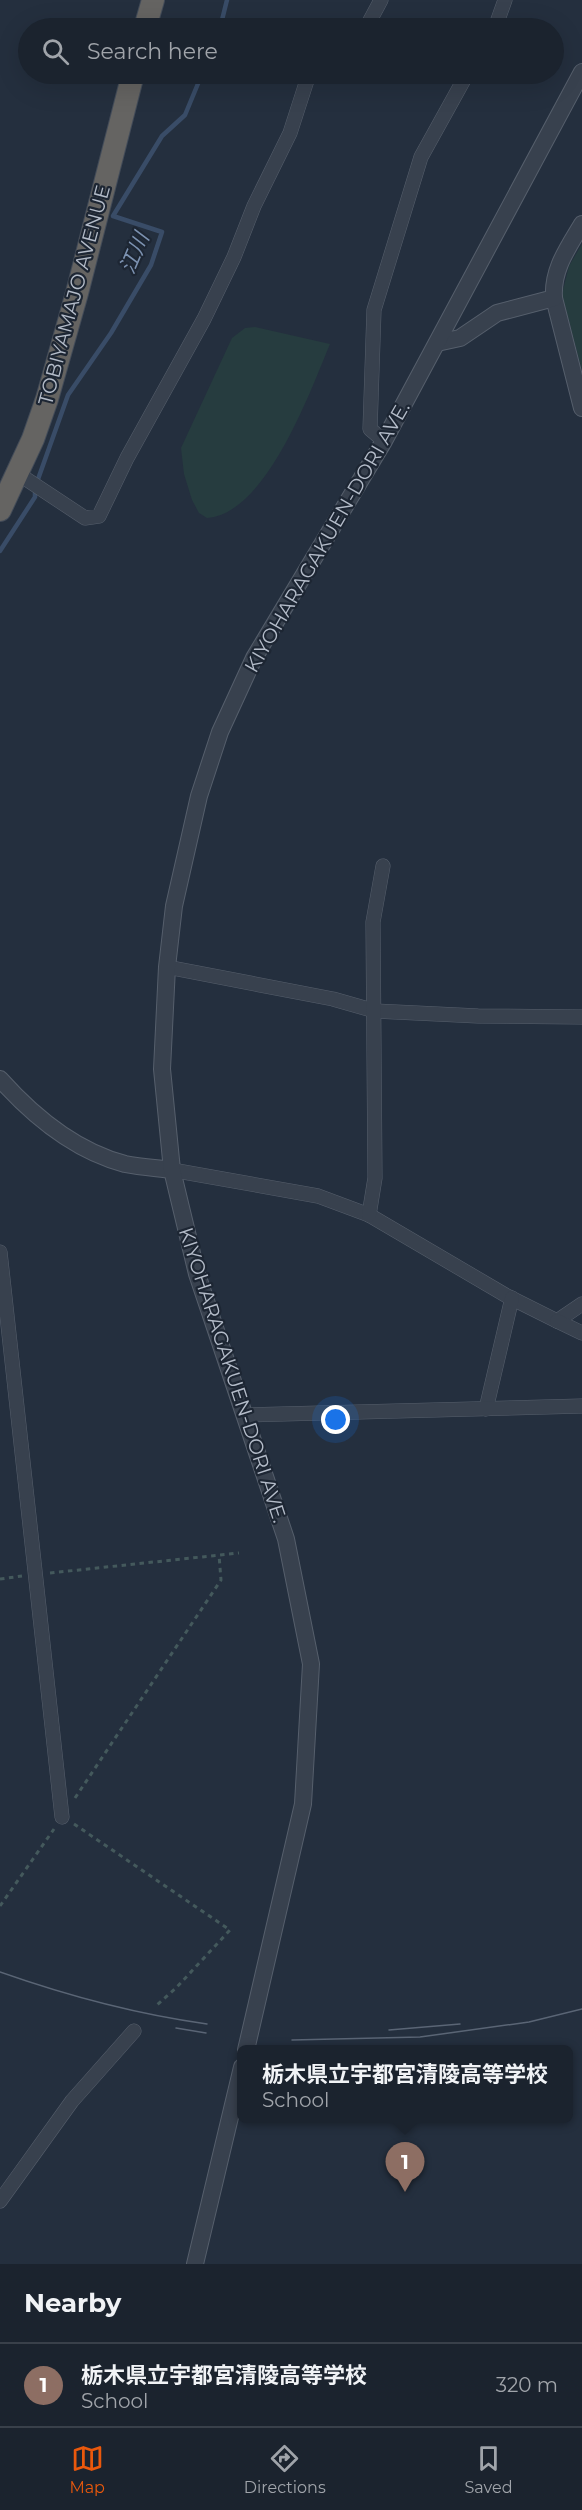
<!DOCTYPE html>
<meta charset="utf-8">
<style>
:root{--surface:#1b232e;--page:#242b36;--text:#f1f3f6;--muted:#a0a4aa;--line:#39404a;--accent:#ea580c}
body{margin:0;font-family:Montserrat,"Noto Sans JP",sans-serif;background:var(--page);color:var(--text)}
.you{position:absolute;left:336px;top:1420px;width:21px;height:21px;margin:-15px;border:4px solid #fff;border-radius:50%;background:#1a73e8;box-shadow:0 0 0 9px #1a73e833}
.badge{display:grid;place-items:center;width:39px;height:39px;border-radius:50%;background:var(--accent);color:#fff;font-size:20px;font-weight:700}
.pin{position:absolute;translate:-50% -50px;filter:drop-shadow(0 2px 3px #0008)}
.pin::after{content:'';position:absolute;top:32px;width:21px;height:18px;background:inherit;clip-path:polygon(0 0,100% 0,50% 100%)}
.popup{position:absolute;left:237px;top:2045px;width:336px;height:78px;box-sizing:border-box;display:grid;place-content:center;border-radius:9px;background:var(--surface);filter:drop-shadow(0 2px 4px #0005);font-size:20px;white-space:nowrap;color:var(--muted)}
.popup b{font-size:22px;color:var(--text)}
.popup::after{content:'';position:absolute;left:50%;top:100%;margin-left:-12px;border:12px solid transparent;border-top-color:var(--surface)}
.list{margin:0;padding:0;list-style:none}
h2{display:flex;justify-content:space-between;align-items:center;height:78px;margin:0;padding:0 24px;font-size:26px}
h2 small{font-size:20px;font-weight:400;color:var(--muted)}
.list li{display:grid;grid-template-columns:39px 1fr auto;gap:18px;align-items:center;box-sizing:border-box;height:84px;padding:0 24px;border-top:2px solid var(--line)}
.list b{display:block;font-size:22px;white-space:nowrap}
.list p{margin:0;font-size:20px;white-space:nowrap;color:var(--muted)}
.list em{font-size:20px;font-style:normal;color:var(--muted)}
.icon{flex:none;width:33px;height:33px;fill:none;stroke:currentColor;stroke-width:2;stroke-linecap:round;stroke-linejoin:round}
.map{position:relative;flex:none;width:582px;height:2264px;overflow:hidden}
.search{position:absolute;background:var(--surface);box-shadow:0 6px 24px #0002;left:18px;right:18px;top:18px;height:66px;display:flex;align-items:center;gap:15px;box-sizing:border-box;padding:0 21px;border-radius:33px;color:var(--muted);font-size:22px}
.sheet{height:162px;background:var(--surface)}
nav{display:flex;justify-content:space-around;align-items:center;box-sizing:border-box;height:84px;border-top:2px solid var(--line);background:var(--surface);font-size:16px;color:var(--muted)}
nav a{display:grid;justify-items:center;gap:3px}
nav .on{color:var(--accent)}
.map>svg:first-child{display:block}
.green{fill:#263c3f}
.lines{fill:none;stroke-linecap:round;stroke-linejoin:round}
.stream{stroke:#394c67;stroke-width:4.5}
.minor-casing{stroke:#565f6c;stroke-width:15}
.tertiary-casing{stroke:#565f6c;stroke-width:18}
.trunk-casing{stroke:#434c59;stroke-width:24}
.path{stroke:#44595c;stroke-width:3;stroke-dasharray:4.5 4.5;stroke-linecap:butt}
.minor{stroke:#38414e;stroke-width:14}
.tertiary{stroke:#38414e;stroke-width:16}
.trunk{stroke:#656462;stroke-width:22}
.tram{stroke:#5a6575;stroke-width:1.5}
.labels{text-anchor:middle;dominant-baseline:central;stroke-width:4.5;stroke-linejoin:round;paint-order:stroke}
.street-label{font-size:20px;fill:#b4bcc9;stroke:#1d2633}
.water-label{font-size:21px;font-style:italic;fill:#7c92b1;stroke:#1d2633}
</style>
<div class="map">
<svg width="582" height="2264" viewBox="0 0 582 2264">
<rect width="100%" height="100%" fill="#242f3e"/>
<g class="green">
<polygon points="582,244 582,371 562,294 569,266"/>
<path d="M255,327l75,17c-20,48 -64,170 -123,174l-8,-5 -7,-13 -8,-26 -3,-26 51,-110 13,-10z"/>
</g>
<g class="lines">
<g class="stream">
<polyline points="220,28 227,0"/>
<polyline points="37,482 68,395 111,333 151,265 162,232 113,216 162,136 185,115 202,74"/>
<polyline points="0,551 35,497 35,489"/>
</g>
<g class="minor-casing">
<g id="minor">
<polyline points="366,28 381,0"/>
<polyline points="495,28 505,0"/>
<polyline points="384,441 370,429 374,310 421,157 467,74"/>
<polyline points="17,473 85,518 99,516 127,458 204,319 234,257 254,206 290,133 309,74"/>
<polyline points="167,967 333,999 375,1011 478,1016 582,1017"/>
<polyline points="172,1170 318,1196 369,1215 507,1296 557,1321 582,1304"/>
<polyline points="369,1215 375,1178 373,922 383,866"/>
<polyline points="0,1252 62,1817"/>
<polyline points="557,1321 582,1333"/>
<polyline points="486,1409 512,1298"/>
<polyline points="245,1415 582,1406"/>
<polyline points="0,2201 72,2101 134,2031"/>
</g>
</g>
<g class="tertiary-casing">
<g id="tertiary">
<polyline points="554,298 582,408"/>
<path d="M437,343l23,-5 37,-25 57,-15c-2,-29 14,-50 28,-74"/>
<path d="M0,1079c34,38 75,72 125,85 15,3 31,4 47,6"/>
<polyline points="246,2050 303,1804 311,1664 286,1539 197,1274 172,1170 162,1069 167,967 174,906 199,796 220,732 254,658 384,441 582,72"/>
<polyline points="195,2264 242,2067"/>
</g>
</g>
<g class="trunk-casing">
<g id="trunk">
<polyline points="145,28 153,0"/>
<polyline points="0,510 33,439 47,399 77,293 133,74"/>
</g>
</g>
<g class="path">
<polyline points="50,1573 239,1553"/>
<polyline points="0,1579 22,1576"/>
<polyline points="75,1798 221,1580 219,1555"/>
<polyline points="74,1824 230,1930 176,1988 157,2005"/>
<polyline points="0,1906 54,1829"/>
</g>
<use href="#minor" class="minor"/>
<use href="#tertiary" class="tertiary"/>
<use href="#trunk" class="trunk"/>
<g class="tram">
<path d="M0,1972c68,24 135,42 207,52"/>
<polyline points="176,2028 206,2033"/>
<polyline points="389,2030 460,2024"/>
<polyline points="292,2040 420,2037 529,2022 582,2009"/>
</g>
</g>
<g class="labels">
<g class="street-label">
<text transform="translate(74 295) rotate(-75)">TOBIYAMAJO AVENUE</text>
<text transform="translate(327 537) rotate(-60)">KIYOHARAGAKUEN-DORI AVE.</text>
<text transform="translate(233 1375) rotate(72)">KIYOHARAGAKUEN-DORI AVE.</text>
</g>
<g class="water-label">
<text transform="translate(134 253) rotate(-67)">江川</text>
</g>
</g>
</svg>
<div class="you"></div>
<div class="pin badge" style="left:405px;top:2192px;background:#8d6e63">1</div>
<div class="popup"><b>栃木県立宇都宮清陵高等学校</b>School</div>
<div class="search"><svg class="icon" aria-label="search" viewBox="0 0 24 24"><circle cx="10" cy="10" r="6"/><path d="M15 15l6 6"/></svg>Search here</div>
</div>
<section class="sheet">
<h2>Nearby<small></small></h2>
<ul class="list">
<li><span class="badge" style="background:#8d6e63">1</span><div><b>栃木県立宇都宮清陵高等学校</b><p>School</p></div><em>320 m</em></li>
</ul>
</section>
<nav>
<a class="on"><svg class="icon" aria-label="map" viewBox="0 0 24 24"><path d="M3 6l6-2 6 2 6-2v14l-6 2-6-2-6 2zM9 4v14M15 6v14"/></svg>Map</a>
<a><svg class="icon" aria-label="directions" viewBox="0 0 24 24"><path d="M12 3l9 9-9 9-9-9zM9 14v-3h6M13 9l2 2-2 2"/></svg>Directions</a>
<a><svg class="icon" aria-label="saved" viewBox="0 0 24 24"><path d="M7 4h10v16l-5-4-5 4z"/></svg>Saved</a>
</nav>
